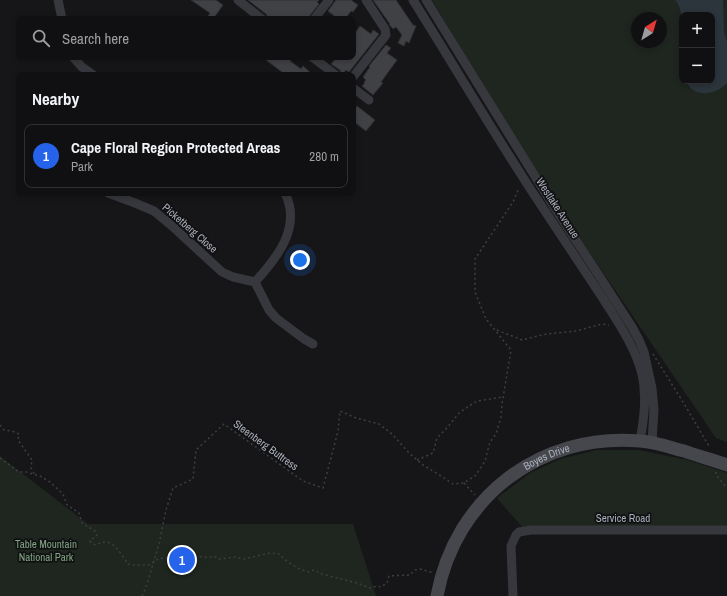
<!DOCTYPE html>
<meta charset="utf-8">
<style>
:root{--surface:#101012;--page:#19191b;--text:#f1f3f6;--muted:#9c9d9f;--line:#303032;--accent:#2563eb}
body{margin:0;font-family:"Archivo Narrow",sans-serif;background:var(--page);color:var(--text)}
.controls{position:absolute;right:12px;top:12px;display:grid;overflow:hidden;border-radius:8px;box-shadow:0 2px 6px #0003}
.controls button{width:36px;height:36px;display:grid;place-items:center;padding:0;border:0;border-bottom:1px solid var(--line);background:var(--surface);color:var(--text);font:20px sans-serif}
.compass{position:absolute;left:631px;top:12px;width:36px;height:36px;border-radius:50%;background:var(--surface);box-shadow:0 2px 6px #0003;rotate:37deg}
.you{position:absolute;left:300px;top:260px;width:14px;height:14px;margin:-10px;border:3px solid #fff;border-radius:50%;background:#1a73e8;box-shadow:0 0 0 6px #1a73e833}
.badge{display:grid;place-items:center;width:26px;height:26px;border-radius:50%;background:var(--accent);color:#fff;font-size:13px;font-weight:700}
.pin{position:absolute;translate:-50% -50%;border:2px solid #fff;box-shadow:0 1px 4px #0006}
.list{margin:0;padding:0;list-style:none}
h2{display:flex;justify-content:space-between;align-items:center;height:52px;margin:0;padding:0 16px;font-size:17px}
h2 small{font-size:13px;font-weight:400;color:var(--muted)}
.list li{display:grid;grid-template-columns:26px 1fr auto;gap:12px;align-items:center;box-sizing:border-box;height:64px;margin:0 8px 8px;padding:0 8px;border:1px solid var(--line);border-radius:8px}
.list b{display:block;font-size:15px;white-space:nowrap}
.list p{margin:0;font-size:13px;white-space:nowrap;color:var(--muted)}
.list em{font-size:13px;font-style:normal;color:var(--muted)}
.icon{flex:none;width:22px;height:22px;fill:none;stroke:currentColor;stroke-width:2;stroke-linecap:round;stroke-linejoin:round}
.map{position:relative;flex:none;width:727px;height:596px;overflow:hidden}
.search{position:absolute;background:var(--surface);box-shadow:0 2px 6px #0003;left:16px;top:16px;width:340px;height:44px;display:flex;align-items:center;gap:10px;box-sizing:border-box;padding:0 14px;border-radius:8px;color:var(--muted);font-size:15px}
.panel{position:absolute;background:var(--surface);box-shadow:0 2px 6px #0003;left:16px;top:72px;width:340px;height:124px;border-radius:8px}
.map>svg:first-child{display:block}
.green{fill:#1e261f;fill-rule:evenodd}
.water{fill:#2c353c}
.building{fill:#404145;stroke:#303034}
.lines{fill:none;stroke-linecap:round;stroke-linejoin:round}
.path{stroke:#3d3f44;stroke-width:1.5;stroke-dasharray:2 3;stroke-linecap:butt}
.street{stroke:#37383d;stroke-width:9}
.secondary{stroke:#45474d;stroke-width:13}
.labels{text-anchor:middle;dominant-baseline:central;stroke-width:3.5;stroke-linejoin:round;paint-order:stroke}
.street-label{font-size:11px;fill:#a8adb8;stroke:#111113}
.park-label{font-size:11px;fill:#7fa381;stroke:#111113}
</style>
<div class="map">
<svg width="727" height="596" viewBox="0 0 727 596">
<rect width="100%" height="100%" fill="#161618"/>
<g class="green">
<path d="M432,0h295v442l-11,-4 -170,-249zM682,15h30v66h-30zM637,18h24v24h-24z"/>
<polygon points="597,450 639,450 688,460 727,473 727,527 522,527 497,498 530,473 560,459"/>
<polygon points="0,456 88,524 353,524 376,596 0,596"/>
</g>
<path class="water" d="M675,0h48l1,32 3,10v41c-11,12 -33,16 -41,-2h26v-66h-30v51c-1,-7 -2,-15 -2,-23 0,-12 5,-34 -5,-43z"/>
<g class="building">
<polygon points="191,0 216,0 223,5 213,19 208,16 210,13"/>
<polygon points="248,0 319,0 317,2 319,4 307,19 269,19 266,14"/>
<polygon points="336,0 351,0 358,5 353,12 351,11 345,19 338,19 328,11"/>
<polygon points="373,0 396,0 413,25 416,26 409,43 406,41 404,46 398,43 402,35 396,27 393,29 389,24 390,24"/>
<polygon points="360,26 371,34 373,30 379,34 349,72 346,70 342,75 340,70 331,64 337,57 353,57 353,36"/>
<polygon points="386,45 391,48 387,53 397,60 381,82 383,83 373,95 362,86 365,83 364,82 366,80 363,77 370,67 369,66"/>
<polygon points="262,57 293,57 290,61 301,69 303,66 313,75 286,75"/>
<polygon points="357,106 375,120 366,131 353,121 353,111"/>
</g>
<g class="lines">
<g class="path">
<polyline points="497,330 522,340 546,334 576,331 602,324 609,325"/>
<polyline points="653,354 686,407 710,448"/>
<polyline points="0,425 4,430 12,431 19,434 18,440 32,460 31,468 35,475"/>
<path d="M0,458l19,14h7l14,4 10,6 13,12 4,11 12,8 3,10 13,8 2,4 -7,6 2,3c6,2 7,-2 13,-2 9,-1 18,15 23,22l5,1h16l9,-6 7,-1 9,1c16,-11 25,2 40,-3l5,3 16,-2 9,2 26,-6 9,1c8,8 18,15 30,18l5,-2 8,4 8,2 27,7 13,5 7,-2 4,1 6,-4 2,-7 21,-1 5,-5 5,-1 14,4"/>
<polyline points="417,460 433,453 437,438 446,429 460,412 477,401 503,397"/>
<polyline points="716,472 716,475 727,488"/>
<polyline points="464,483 475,495"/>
<polyline points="142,596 146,587 159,544 166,510 173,488 193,479 196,450 224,424 303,481 323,488 338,431 340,411 356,418 379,424 392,434 409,453 423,465 438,474 453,484 464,483 476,475 485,461 490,442 496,434 501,417 502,404 511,350 486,319 475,292 475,259 513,202 519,188"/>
</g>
<g class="street">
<polyline points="58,0 62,19"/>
<polyline points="238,0 262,19"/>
<path d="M413,0c40,64 79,130 120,193 23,35 46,69 69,104 15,24 33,49 40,77 5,22 2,45 -2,67"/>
<polyline points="426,0 554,207 598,274 632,327 639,340 644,352 652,388 654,410 652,442"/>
<polyline points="314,19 329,0"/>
<polyline points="73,57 82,67 93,75"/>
<polyline points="312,57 336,75"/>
<polyline points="353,77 386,35 385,29 366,0"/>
<polyline points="353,88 369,100"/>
<polyline points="108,193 135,203 154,211 172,226 222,272 233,277 255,282"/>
<path d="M255,282c22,-24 47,-55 30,-89"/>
<polyline points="255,282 269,310 276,318 304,339 313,344"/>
<polyline points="513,596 511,546 516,535 519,532 531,530 727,530"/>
</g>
<path class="secondary" id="s1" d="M437,596c18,-98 103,-164 203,-155 15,1 29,6 44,10 14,5 29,9 43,14"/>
</g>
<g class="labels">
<g class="street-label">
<text transform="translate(558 208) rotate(57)">Westlake Avenue</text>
<text transform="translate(190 228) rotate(41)">Picketberg Close</text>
<text transform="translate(266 445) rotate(36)">Steenberg Buttress</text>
<text stroke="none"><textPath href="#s1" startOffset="185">Boyes Drive</textPath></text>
<text x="623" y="518">Service Road</text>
</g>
<g class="park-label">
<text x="46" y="544">Table Mountain<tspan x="46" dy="13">National Park</tspan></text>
</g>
</g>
</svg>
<div class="controls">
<button>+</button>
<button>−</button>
</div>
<svg class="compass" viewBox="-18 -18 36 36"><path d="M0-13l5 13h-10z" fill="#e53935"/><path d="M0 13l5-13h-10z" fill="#9c9d9f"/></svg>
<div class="you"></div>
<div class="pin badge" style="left:182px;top:560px">1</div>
<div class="search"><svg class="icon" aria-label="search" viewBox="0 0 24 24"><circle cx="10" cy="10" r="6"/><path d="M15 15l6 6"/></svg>Search here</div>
<section class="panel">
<h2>Nearby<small></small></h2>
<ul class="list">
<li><span class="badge">1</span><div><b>Cape Floral Region Protected Areas</b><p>Park</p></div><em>280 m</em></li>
</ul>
</section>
</div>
